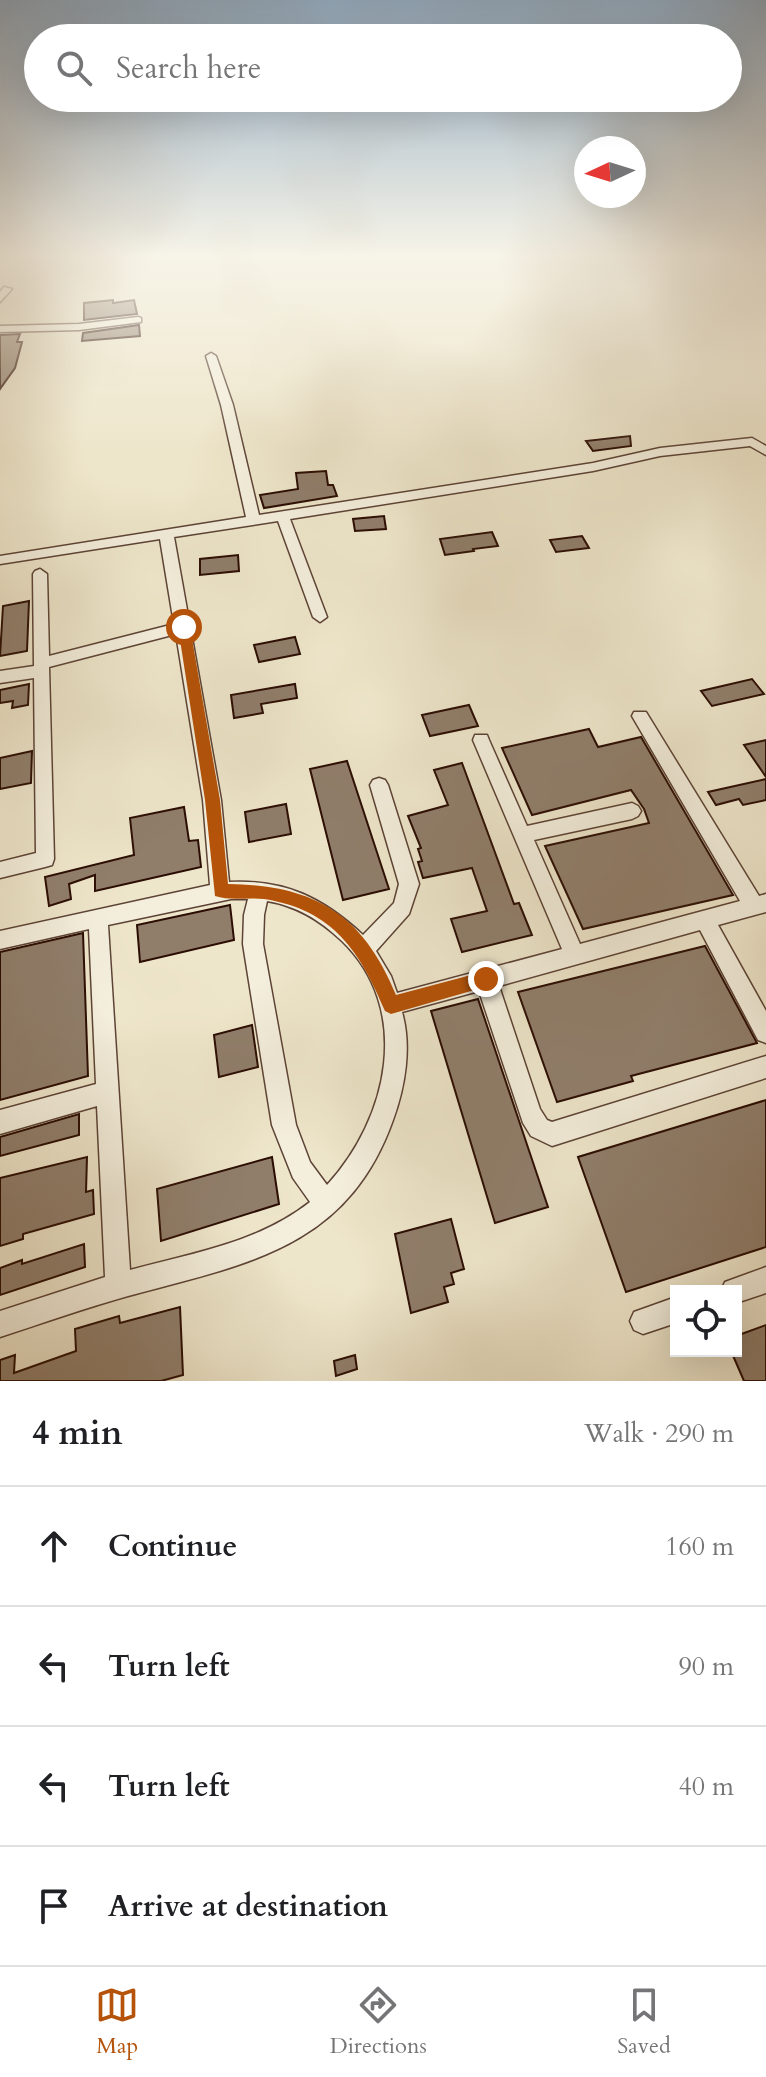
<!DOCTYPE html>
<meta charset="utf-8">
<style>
:root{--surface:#fff;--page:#f6f6f6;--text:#202124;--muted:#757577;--line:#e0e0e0;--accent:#b45309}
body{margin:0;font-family:Cardo,serif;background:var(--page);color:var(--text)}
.controls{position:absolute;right:24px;bottom:24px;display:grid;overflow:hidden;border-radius:0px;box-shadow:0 8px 32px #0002}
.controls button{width:72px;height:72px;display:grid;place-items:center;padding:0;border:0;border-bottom:2px solid var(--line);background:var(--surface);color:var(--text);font:40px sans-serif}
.compass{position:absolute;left:574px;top:136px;width:72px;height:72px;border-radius:50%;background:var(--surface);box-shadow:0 8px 32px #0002;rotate:266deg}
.stop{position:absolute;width:24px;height:24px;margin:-18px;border:6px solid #b45309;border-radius:50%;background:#fff}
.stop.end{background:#b45309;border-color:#fff;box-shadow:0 2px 8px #0008}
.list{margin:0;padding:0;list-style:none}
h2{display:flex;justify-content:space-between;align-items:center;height:104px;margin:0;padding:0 32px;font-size:34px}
h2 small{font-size:26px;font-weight:400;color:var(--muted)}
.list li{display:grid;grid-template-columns:52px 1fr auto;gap:24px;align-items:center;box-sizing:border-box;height:120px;padding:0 32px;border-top:2px solid var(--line)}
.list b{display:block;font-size:30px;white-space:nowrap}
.list em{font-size:26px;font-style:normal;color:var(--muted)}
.icon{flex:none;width:44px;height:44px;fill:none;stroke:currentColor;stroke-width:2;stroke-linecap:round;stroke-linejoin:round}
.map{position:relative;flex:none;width:766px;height:1381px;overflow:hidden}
.search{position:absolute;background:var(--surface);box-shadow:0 8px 32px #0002;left:24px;right:24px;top:24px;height:88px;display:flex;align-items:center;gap:20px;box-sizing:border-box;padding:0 28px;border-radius:44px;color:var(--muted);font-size:30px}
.sheet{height:584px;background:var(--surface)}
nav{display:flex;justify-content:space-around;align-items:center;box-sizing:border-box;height:112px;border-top:2px solid var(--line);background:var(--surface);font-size:22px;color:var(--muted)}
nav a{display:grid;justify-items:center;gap:4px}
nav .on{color:var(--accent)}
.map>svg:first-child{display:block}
.building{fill:#907e6b;stroke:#2b0d03;stroke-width:2}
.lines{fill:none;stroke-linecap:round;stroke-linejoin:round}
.minor-casing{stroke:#5c4335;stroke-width:3}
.minor{fill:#f4efdd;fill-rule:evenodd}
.route{fill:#b45309}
</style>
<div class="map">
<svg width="766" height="1381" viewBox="0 0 766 1381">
<rect width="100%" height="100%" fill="#eee6cb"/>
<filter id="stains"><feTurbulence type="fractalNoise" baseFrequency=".0025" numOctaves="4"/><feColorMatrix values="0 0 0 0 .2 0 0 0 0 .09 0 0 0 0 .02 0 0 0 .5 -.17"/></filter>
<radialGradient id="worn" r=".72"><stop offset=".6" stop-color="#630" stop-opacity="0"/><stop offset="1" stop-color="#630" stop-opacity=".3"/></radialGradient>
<g class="building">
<polygon points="113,300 113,303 134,300 137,314 84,320 84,303"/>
<polygon points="139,325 140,336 82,341 83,333"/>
<polygon points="20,334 17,342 22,342 15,368 0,389 0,335"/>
<polygon points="630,436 631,446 593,451 586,441"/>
<polygon points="326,471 328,485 333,485 337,496 264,508 260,495 298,489 296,473"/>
<polygon points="384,516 386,529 355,531 353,519"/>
<polygon points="492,532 498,546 473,549 474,551 445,555 440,539"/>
<polygon points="582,536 589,548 556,552 550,540"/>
<polygon points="238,555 239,571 200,575 200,559"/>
<polygon points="29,601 27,651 0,656 3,606"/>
<polygon points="295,637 300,654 259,662 254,645"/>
<polygon points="752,679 764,694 712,706 701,691"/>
<polygon points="29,684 28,705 12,708 13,701 0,703 0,690"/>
<polygon points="295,684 297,698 261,704 263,713 234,718 231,695"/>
<polygon points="469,705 478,726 430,736 422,715"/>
<polygon points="589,729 598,747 641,737 733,895 583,929 545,846 649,823 644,809 631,790 532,815 502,748"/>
<polygon points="766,740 766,777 744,745"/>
<polygon points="32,751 31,783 0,789 0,758"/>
<polygon points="347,761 389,889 343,900 310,769"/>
<polygon points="462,763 514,904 519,903 532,935 462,952 451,919 487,911 472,868 423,878 418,862 422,861 418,849 421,848 408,816 448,805 434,770"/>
<polygon points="766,779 766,800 743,805 739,799 716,805 708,792"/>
<polygon points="286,804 291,834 249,842 245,812"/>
<polygon points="184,807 189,841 198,840 201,867 95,891 95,875 69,884 71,899 49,906 45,877 134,855 130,818"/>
<polygon points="230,905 234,940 140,962 137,925"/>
<polygon points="83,933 88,1076 0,1100 0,952"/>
<polygon points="705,946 757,1043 631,1076 633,1081 557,1102 518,992"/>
<polygon points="478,999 548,1207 495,1223 431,1011"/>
<polygon points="252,1025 258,1067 219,1077 214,1035"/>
<polygon points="766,1100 766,1247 626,1292 578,1157"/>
<polygon points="79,1114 79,1135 0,1156 0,1137"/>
<polygon points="87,1157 86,1192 93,1190 94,1214 23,1234 23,1239 0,1246 0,1178"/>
<polygon points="272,1157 279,1204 161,1241 157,1189"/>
<polygon points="451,1219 464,1269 451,1273 454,1284 444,1287 448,1302 411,1313 395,1234"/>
<polygon points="84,1244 85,1267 0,1295 0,1268 22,1260 22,1264"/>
<polygon points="180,1307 183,1375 161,1381 0,1381 0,1360 15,1355 14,1373 76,1351 75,1329 119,1316 120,1323"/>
<polygon points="766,1325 766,1381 744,1381 731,1351 736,1351 736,1336"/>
<polygon points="355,1355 357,1369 336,1376 334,1361"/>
</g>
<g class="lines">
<g class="minor-casing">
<g id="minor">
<polygon points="4,287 12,289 0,302 0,292"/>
<polygon points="138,317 141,318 141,322 79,330 0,332 0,326 79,324"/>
<path d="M211,353l5,3 17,49 26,110 334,-52 67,-15 92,-10 14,8v9l-16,-9 -90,10 -67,15 -303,48 37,98 -7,5 -7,-5 -35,-96 -104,16 47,263 8,82c56,-3 94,16 134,53l31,-32 5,-19 -29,-99 3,-5 6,-2 6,2 3,5 31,99 -10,30 -33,37 15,25 6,17 165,-44 -89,-209 2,-5h12l2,5 38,86 105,-23 6,3 3,5 -3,5 -6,3 -98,21 46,104 160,-43 -108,-185 2,-4h12l113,184 7,-2v18l-48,13 48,86v32l-8,-3 -58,-110 -201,56 41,123 7,11 5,2 214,-66v22l-214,68 -21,-10 -8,-13 -44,-132 -77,21c10,35 3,75 -9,108 -46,129 -147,144 -265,176 -43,12 -85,27 -128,41v-26l105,-34 -8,-171 -97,28v-24l96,-26 -7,-155 -89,20v-18l210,-46 -7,-85 -27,-166 -127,33 5,192 -2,6 -7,2 -45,11v-16l36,-9 -2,-175 -34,5v-12l34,-5 -1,-92 2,-3 5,-2 7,5 2,82 125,-32 -14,-85 -160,25v-8l246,-39 -25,-112 -15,-49zM231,899h17l-4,16 -1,29 29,181 21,53 17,24c-52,41 -118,51 -180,68l-22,-345zM267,901c30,5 53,19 75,40 71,69 46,178 -15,244l-17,-23 -14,-37 -33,-181 1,-29z"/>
<polygon points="766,1267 766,1293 736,1303 736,1291 721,1291 725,1282"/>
<polygon points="676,1297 676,1323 643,1334 634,1330 630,1321 634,1312"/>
</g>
</g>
<use href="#minor" class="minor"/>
</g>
<linearGradient id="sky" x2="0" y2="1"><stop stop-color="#90aac1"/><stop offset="0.57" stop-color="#f7f4e8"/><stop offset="1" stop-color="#f7f4e8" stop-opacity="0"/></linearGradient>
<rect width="766" height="449" fill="url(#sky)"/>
<path class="route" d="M184,622l6,5 30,173 8,84c86,1 135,30 168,111l90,-24 6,2 2,6 -2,6 -101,29 -6,-3c-25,-59 -51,-101 -121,-112 -16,-2 -34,2 -49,-3l-10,-96 -27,-173z"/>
<rect width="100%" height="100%" filter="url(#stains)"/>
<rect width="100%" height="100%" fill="url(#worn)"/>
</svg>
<div class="controls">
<button><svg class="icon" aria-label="locate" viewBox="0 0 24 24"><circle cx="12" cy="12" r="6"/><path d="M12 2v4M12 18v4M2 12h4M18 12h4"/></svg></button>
</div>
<svg class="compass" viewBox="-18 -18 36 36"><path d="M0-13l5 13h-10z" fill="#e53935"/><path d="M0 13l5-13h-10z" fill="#757577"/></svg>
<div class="stop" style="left:184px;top:627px"></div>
<div class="stop end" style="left:486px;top:979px"></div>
<div class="search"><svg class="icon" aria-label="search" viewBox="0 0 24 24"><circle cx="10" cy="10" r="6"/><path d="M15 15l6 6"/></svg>Search here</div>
</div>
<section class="sheet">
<h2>4 min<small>Walk · 290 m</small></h2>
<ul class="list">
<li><svg class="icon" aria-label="ahead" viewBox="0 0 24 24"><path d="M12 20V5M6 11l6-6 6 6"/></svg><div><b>Continue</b></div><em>160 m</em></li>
<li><svg class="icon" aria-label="left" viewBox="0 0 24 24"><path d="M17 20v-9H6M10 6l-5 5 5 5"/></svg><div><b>Turn left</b></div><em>90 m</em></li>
<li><svg class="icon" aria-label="left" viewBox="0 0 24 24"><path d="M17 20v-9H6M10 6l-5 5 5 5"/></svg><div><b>Turn left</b></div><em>40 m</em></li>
<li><svg class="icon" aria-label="arrive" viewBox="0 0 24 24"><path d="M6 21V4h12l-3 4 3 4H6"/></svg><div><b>Arrive at destination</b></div></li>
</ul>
</section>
<nav>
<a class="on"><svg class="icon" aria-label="map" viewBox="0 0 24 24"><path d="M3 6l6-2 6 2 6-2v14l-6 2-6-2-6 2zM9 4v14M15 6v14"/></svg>Map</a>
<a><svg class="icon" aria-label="directions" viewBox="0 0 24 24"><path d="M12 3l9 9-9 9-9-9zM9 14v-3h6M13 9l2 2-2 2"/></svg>Directions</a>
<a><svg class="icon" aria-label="saved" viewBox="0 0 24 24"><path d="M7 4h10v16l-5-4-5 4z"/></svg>Saved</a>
</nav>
